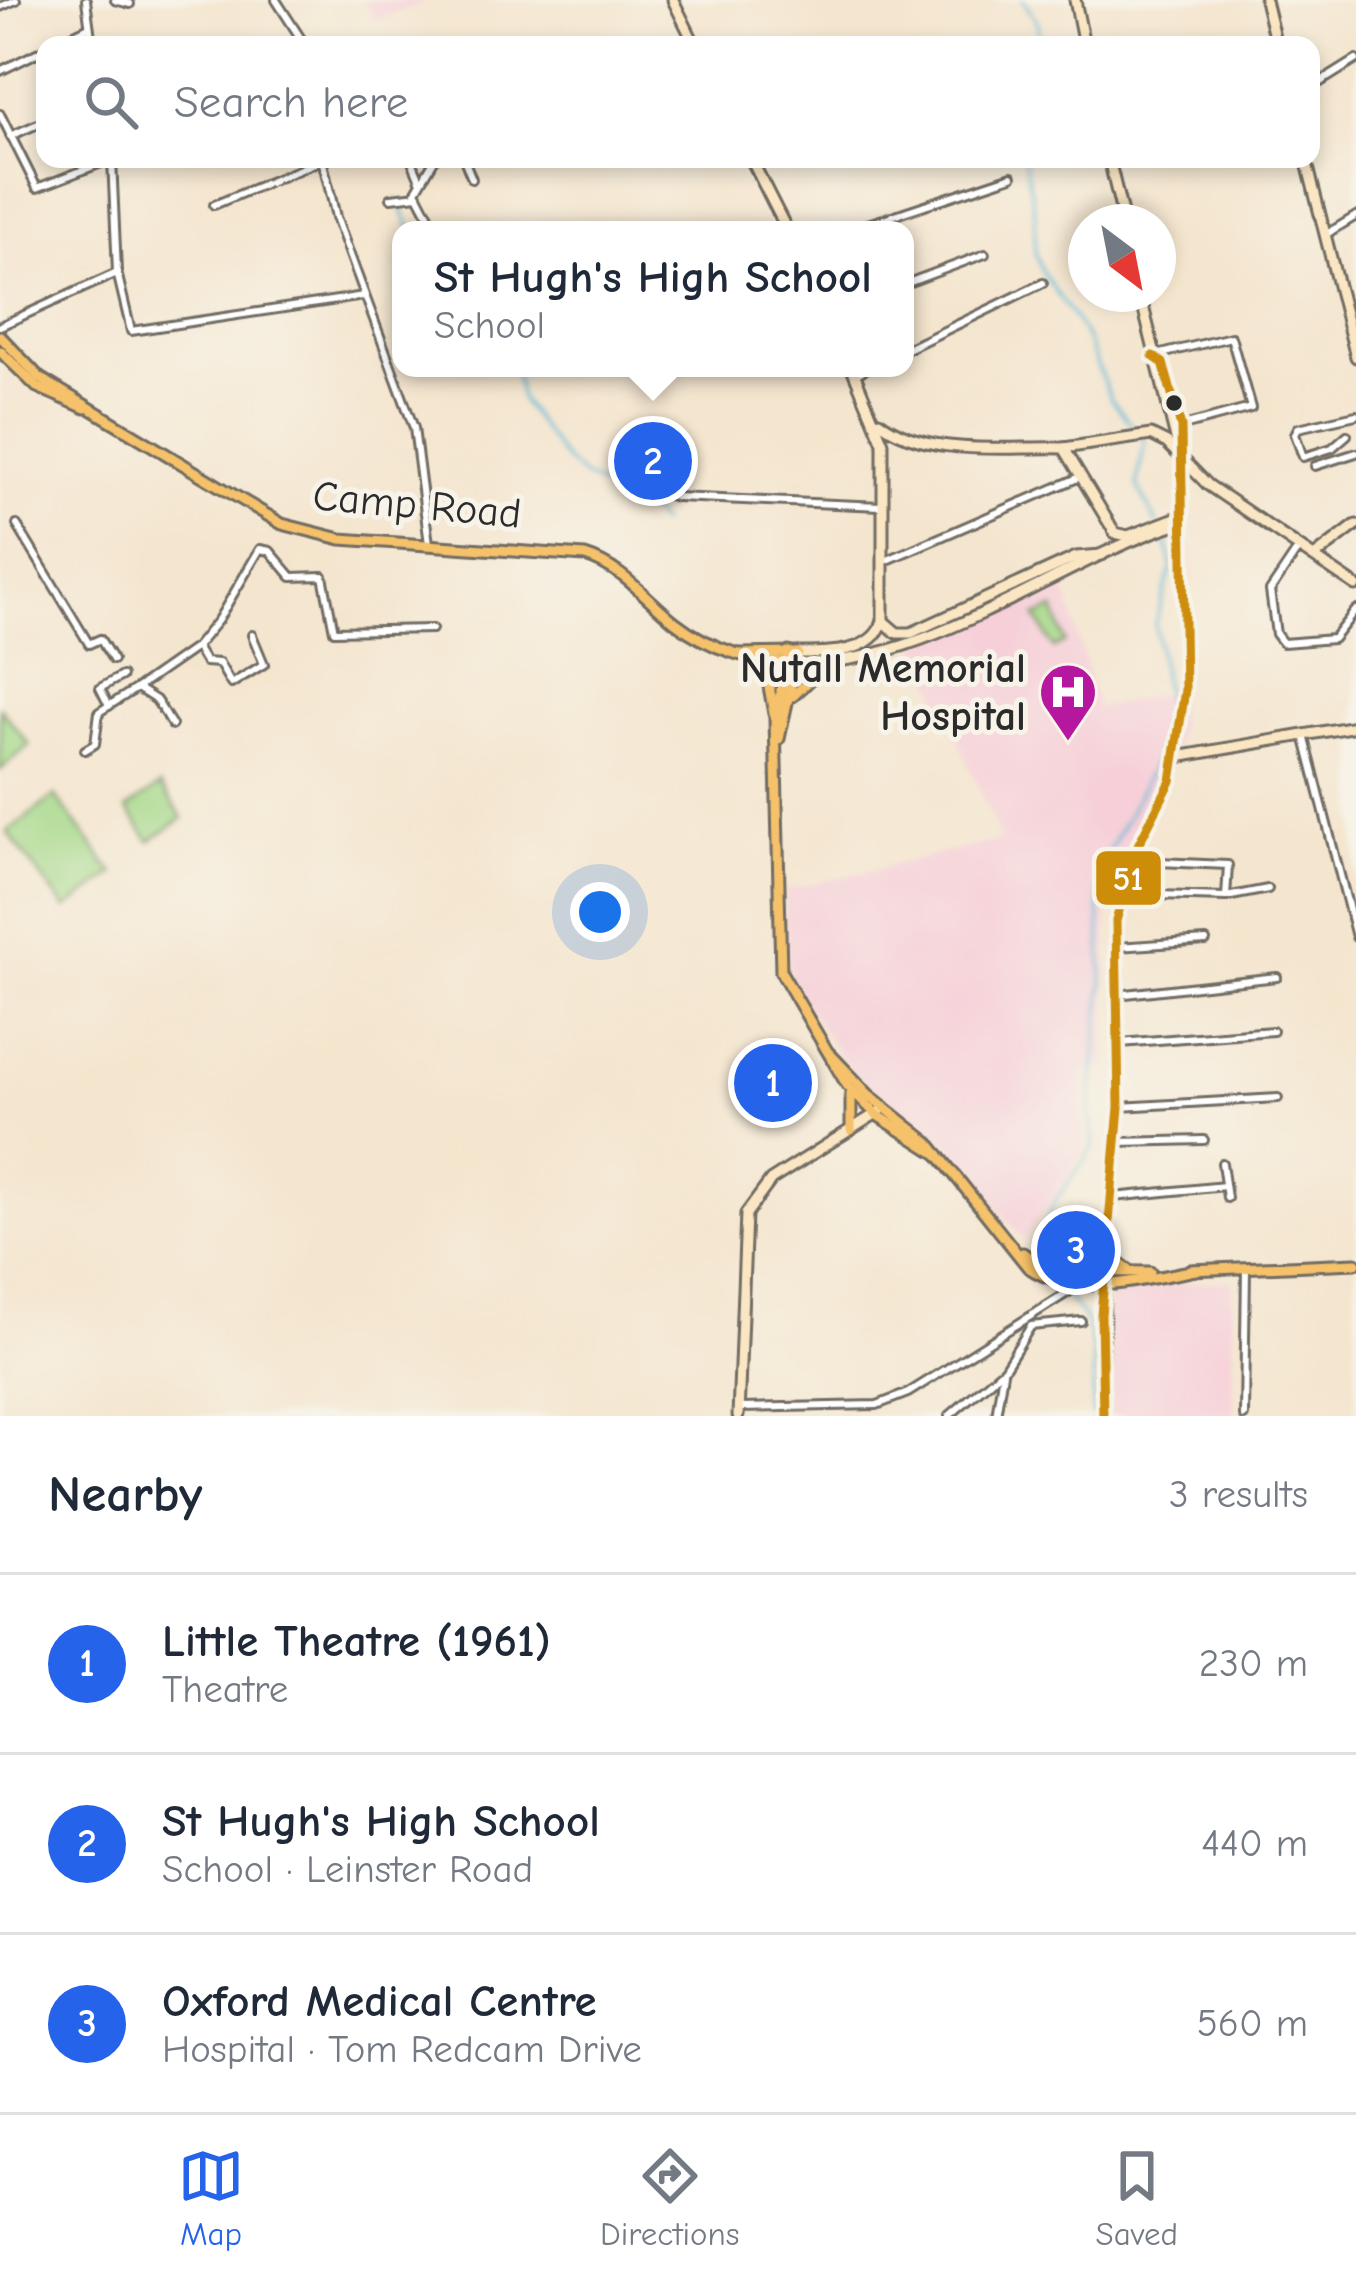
<!DOCTYPE html>
<meta charset="utf-8">
<style>
:root{--surface:#fff;--page:#f2f2f3;--text:#1f2937;--muted:#747a83;--line:#e0e1e3;--accent:#2563eb}
body{margin:0;font-family:"Comic Neue",sans-serif;background:var(--page);color:var(--text)}
.compass{position:absolute;left:1068px;top:204px;width:108px;height:108px;border-radius:50%;background:var(--surface);box-shadow:0 6px 18px #0003;rotate:148deg}
.you{position:absolute;left:600px;top:912px;width:42px;height:42px;margin:-30px;border:9px solid #fff;border-radius:50%;background:#1a73e8;box-shadow:0 0 0 18px #1a73e833}
.badge{display:grid;place-items:center;width:78px;height:78px;border-radius:50%;background:var(--accent);color:#fff;font-size:39px;font-weight:700}
.pin{position:absolute;translate:-50% -50%;border:6px solid #fff;box-shadow:0 3px 12px #0006}
.popup{position:absolute;left:392px;top:221px;width:522px;height:156px;box-sizing:border-box;display:grid;place-content:center;border-radius:24px;background:var(--surface);filter:drop-shadow(0 3px 9px #0005);font-size:39px;white-space:nowrap;color:var(--muted)}
.popup b{font-size:45px;color:var(--text)}
.popup::after{content:'';position:absolute;left:50%;top:100%;margin-left:-24px;border:24px solid transparent;border-top-color:var(--surface)}
.list{margin:0;padding:0;list-style:none}
h2{display:flex;justify-content:space-between;align-items:center;height:156px;margin:0;padding:0 48px;font-size:51px}
h2 small{font-size:39px;font-weight:400;color:var(--muted)}
.list li{display:grid;grid-template-columns:78px 1fr auto;gap:36px;align-items:center;box-sizing:border-box;height:180px;padding:0 48px;border-top:3px solid var(--line)}
.list b{display:block;font-size:45px;white-space:nowrap}
.list p{margin:0;font-size:39px;white-space:nowrap;color:var(--muted)}
.list em{font-size:39px;font-style:normal;color:var(--muted)}
.icon{flex:none;width:66px;height:66px;fill:none;stroke:currentColor;stroke-width:2;stroke-linecap:round;stroke-linejoin:round}
.map{position:relative;flex:none;width:1356px;height:1416px;overflow:hidden}
.search{position:absolute;background:var(--surface);box-shadow:0 6px 18px #0003;left:36px;right:36px;top:36px;height:132px;display:flex;align-items:center;gap:30px;box-sizing:border-box;padding:0 42px;border-radius:24px;color:var(--muted);font-size:45px}
.sheet{height:696px;background:var(--surface)}
nav{display:flex;justify-content:space-around;align-items:center;box-sizing:border-box;height:168px;border-top:3px solid var(--line);background:var(--surface);font-size:33px;color:var(--muted)}
nav a{display:grid;justify-items:center;gap:6px}
nav .on{color:var(--accent)}
.map>svg:first-child{display:block}
.built{fill:#f6cfd8}
.green{fill:#a4d888;stroke:#68825a;stroke-width:3}
.lines{fill:none;stroke-linecap:round;stroke-linejoin:round}
.stream{stroke:#57b7d5;stroke-width:3}
.street-casing{stroke:#716c64;stroke-width:12}
.secondary-casing{stroke:#716c64;stroke-width:15}
.primary-casing{stroke:#716c64;stroke-width:15}
.street{stroke:#fff;stroke-width:6}
.secondary{stroke:#fbe6c4;stroke-width:9}
.primary{stroke:#f5c16b;stroke-width:9}
.bus-1-casing{stroke:#f7f3e8;stroke-width:18}
.bus-1{stroke:#ce8d09;stroke-width:9}
.bus-dot{fill:#2b2b2b;stroke:#f7f3e8;stroke-width:4.5}
.labels{text-anchor:middle;dominant-baseline:central;stroke-width:10;stroke-linejoin:round;paint-order:stroke}
.street-label{font-size:42px;fill:#2b2b2b;stroke:#f7f3e8}
.poi-label{font-size:42px;font-weight:bold;fill:#2b2b2b;stroke:#f7f3e8;text-anchor:end}
.line-badge{stroke:#f7f3e8;stroke-width:4.5}
.badge-label{font-size:33px;text-anchor:middle;font-weight:bold;fill:#fff}
</style>
<div class="map">
<svg width="1356" height="1416" viewBox="0 0 1356 1416">
<rect width="100%" height="100%" fill="#f7f3e8"/>
<filter id="ink" filterUnits="userSpaceOnUse"><feTurbulence type="fractalNoise" baseFrequency=".00833" numOctaves="2"/><feDisplacementMap in="SourceGraphic" scale="24" xChannelSelector="R" yChannelSelector="G"/><feConvolveMatrix kernelMatrix="1 2 1 2 8 2 1 2 1" color-interpolation-filters="sRGB"/></filter>
<filter id="wash" filterUnits="userSpaceOnUse"><feTurbulence type="fractalNoise" baseFrequency=".004" numOctaves="4" result="noise"/><feDisplacementMap in="SourceGraphic" scale="48" xChannelSelector="R" yChannelSelector="G"/><feGaussianBlur stdDeviation="2.7" result="paint"/><feColorMatrix in="noise" values="0 0 0 0 0 0 0 0 0 0 0 0 0 0 0 0 0 1.4 0 .05"/><feComposite in="paint" operator="in"/></filter>
<g filter="url(#wash)">
<rect width="100%" height="100%" fill="#f4e5ce"/>
<g class="built">
<polygon points="365,0 430,0 374,21"/>
<polygon points="1063,580 1097,708 1177,691 1178,728 1172,759 1139,825 1108,912 1105,1068 1084,1070 1083,1154 1024,1240 979,1187 861,1085 813,1017 793,985 785,953 785,890 1001,840 917,645"/>
<polygon points="1232,1280 1234,1416 1111,1416 1107,1288"/>
</g>
<g class="green">
<polygon points="1054,609 1065,642 1054,648 1036,617"/>
<polygon points="0,708 30,745 0,770"/>
<polygon points="160,786 183,818 150,841 127,809"/>
<polygon points="55,796 114,874 66,909 7,832"/>
</g>
<g class="lines">
<g class="stream">
<polyline points="1023,0 1038,23 1040,45"/>
<polyline points="1024,159 1035,213 1035,252 1043,273 1085,335 1110,398 1145,441 1137,485 1157,524"/>
<polyline points="398,199 412,230"/>
<polyline points="514,368 521,400 565,460 583,476 653,514 660,524"/>
<path d="M1058,1266c-35,-49 11,-75 36,-121l-4,-34 13,-130 -6,-107 58,-112 11,-61 -11,-77 17,-57 -8,-36"/>
<path d="M1062,1283c3,18 19,26 25,43 11,27 4,61 7,90"/>
</g>
</g>
</g>
<g filter="url(#ink)">
<g class="lines">
<g class="street-casing">
<g id="street">
<polyline points="86,0 92,45"/>
<polyline points="115,0 130,4"/>
<polyline points="276,0 305,45"/>
<polyline points="0,7 16,0"/>
<polyline points="52,45 89,27"/>
<polyline points="0,71 45,49"/>
<polyline points="1311,88 1356,60"/>
<polyline points="0,114 37,188 112,159"/>
<polyline points="10,136 45,121"/>
<polyline points="112,159 117,272 131,331 364,296"/>
<polyline points="322,159 336,217 414,428 429,544"/>
<polyline points="411,159 420,180"/>
<polyline points="464,159 472,179"/>
<polyline points="391,198 418,195"/>
<polyline points="214,205 322,160"/>
<polyline points="431,220 416,191 435,159"/>
<polyline points="850,230 1012,176"/>
<polyline points="1325,235 1356,216"/>
<polyline points="905,284 985,254"/>
<polyline points="0,326 117,273"/>
<polyline points="905,350 1043,283"/>
<polyline points="1157,355 1231,337 1251,408 1183,426"/>
<polyline points="856,374 868,368"/>
<polyline points="1347,435 1332,448 1303,457 1295,434 1298,428 1356,415"/>
<polyline points="1315,466 1356,453"/>
<polyline points="676,497 663,466 644,468 641,474 655,491 676,497 881,506"/>
<polyline points="17,525 89,644 100,639 113,660"/>
<polyline points="1299,548 1270,591 1276,634 1283,643 1333,639 1356,610"/>
<polyline points="883,562 1080,477"/>
<polyline points="252,635 264,664 231,684 219,663 205,662 196,647 218,620 260,549 270,551 292,577 323,576 334,631 432,629"/>
<polyline points="109,706 100,688 122,676"/>
<polyline points="172,725 156,700 137,688 196,647"/>
<polyline points="1304,735 1356,937"/>
<polyline points="85,750 95,744 99,712 137,688"/>
<polyline points="1135,861 1228,865 1226,897"/>
<polyline points="1122,894 1226,897 1268,889"/>
<polyline points="1117,947 1206,941"/>
<polyline points="1117,995 1277,977"/>
<polyline points="1120,1043 1273,1031"/>
<polyline points="1119,1107 1278,1098"/>
<polyline points="1118,1142 1204,1140"/>
<polyline points="1222,1163 1227,1198"/>
<polyline points="1113,1197 1225,1186"/>
<polyline points="739,1408 877,1405 908,1393 1080,1285"/>
<polyline points="949,1416 1004,1369 1031,1326 1081,1321"/>
<polyline points="996,1416 1003,1372"/>
<polyline points="1244,1416 1246,1268"/>
</g>
</g>
<g class="secondary-casing">
<g id="secondary">
<polyline points="673,0 695,45"/>
<polyline points="1075,0 1084,45"/>
<polyline points="1265,0 1276,45"/>
<polyline points="751,159 787,230"/>
<polyline points="1109,159 1124,222"/>
<polyline points="1306,159 1356,357"/>
<polyline points="1140,294 1179,451"/>
<path d="M879,421c48,37 127,25 185,27l51,85"/>
<polyline points="1064,448 1151,435 1167,443 1208,485 1356,586"/>
<polyline points="1115,533 1128,536 1178,517"/>
<polyline points="1314,557 1356,525"/>
<polyline points="883,621 897,633 911,633 1076,557 1102,555"/>
<path d="M798,653c30,0 74,1 85,-32v-178l-31,-75"/>
<path d="M796,664c137,1 257,-101 383,-141"/>
<polyline points="1177,757 1356,726"/>
<polyline points="1104,1285 1119,1107 1116,921 1138,845 1171,781 1185,690 1181,427 1163,363 1153,356"/>
<polyline points="738,1416 746,1214 771,1180 880,1111"/>
</g>
</g>
<g class="primary-casing">
<g id="primary">
<path d="M0,336l40,42 242,146 59,15 244,17c37,11 61,43 90,66 37,29 76,38 121,42"/>
<polyline points="0,351 37,387 85,408"/>
<polyline points="789,652 775,719 781,972 847,1085 877,1115 939,1155"/>
<polyline points="738,654 798,653 779,739"/>
<polyline points="749,661 768,681 774,714"/>
<polyline points="793,696 828,663"/>
<path d="M830,1054l38,40 61,49 99,124c48,33 115,12 168,3"/>
<polyline points="851,1094 851,1130"/>
<polyline points="1109,1243 1114,1259 1130,1271"/>
<polyline points="1023,1253 1047,1271 1150,1272"/>
<polyline points="1190,1270 1356,1263"/>
<polyline points="1103,1416 1104,1285"/>
</g>
</g>
<use href="#street" class="street"/>
<use href="#secondary" class="secondary"/>
<use href="#primary" class="primary"/>
<g class="bus-1-casing">
<polyline id="bus-1" points="1103,1416 1101,1315 1119,1107 1116,921 1138,845 1171,781 1185,690 1181,427 1163,363 1153,356"/>
</g>
<use href="#bus-1" class="bus-1"/>
</g>
</g>
<defs>
<g id="hospital-pin" transform="scale(3)"><path d="M0 17L-7.5 6A9.5 9.5 0 1 1 7.5 6Z" fill="#b5179e" stroke="#f7f3e8"/><path d="M-5-5h3v3.5h4V-5h3V5h-3V1.5h-4V5h-3Z" fill="#fff"/></g>
</defs>
<g fill-rule="evenodd">
<use href="#hospital-pin" x="1068" y="692"/>
</g>
<circle class="bus-dot" cx="1174" cy="403" r="10"/>
<g class="labels">
<g class="street-label">
<text transform="translate(417 505) rotate(5)">Camp Road</text>
</g>
<g class="poi-label">
<text x="1026" y="668">Nutall Memorial<tspan x="1026" dy="48">Hospital</tspan></text>
</g>
</g>
<rect class="line-badge" x="1094" y="849" width="69" height="58" rx="12" fill="#ce8d09"/>
<g class="badge-label">
<text x="1128" y="890">51</text>
</g>
</svg>
<svg class="compass" viewBox="-18 -18 36 36"><path d="M0-13l5 13h-10z" fill="#e53935"/><path d="M0 13l5-13h-10z" fill="#747a83"/></svg>
<div class="you"></div>
<div class="pin badge" style="left:773px;top:1083px">1</div>
<div class="pin badge" style="left:653px;top:461px">2</div>
<div class="popup"><b>St Hugh's High School</b>School</div>
<div class="pin badge" style="left:1076px;top:1250px">3</div>
<div class="search"><svg class="icon" aria-label="search" viewBox="0 0 24 24"><circle cx="10" cy="10" r="6"/><path d="M15 15l6 6"/></svg>Search here</div>
</div>
<section class="sheet">
<h2>Nearby<small>3 results</small></h2>
<ul class="list">
<li><span class="badge">1</span><div><b>Little Theatre (1961)</b><p>Theatre</p></div><em>230 m</em></li>
<li><span class="badge">2</span><div><b>St Hugh's High School</b><p>School · Leinster Road</p></div><em>440 m</em></li>
<li><span class="badge">3</span><div><b>Oxford Medical Centre</b><p>Hospital · Tom Redcam Drive</p></div><em>560 m</em></li>
</ul>
</section>
<nav>
<a class="on"><svg class="icon" aria-label="map" viewBox="0 0 24 24"><path d="M3 6l6-2 6 2 6-2v14l-6 2-6-2-6 2zM9 4v14M15 6v14"/></svg>Map</a>
<a><svg class="icon" aria-label="directions" viewBox="0 0 24 24"><path d="M12 3l9 9-9 9-9-9zM9 14v-3h6M13 9l2 2-2 2"/></svg>Directions</a>
<a><svg class="icon" aria-label="saved" viewBox="0 0 24 24"><path d="M7 4h10v16l-5-4-5 4z"/></svg>Saved</a>
</nav>
